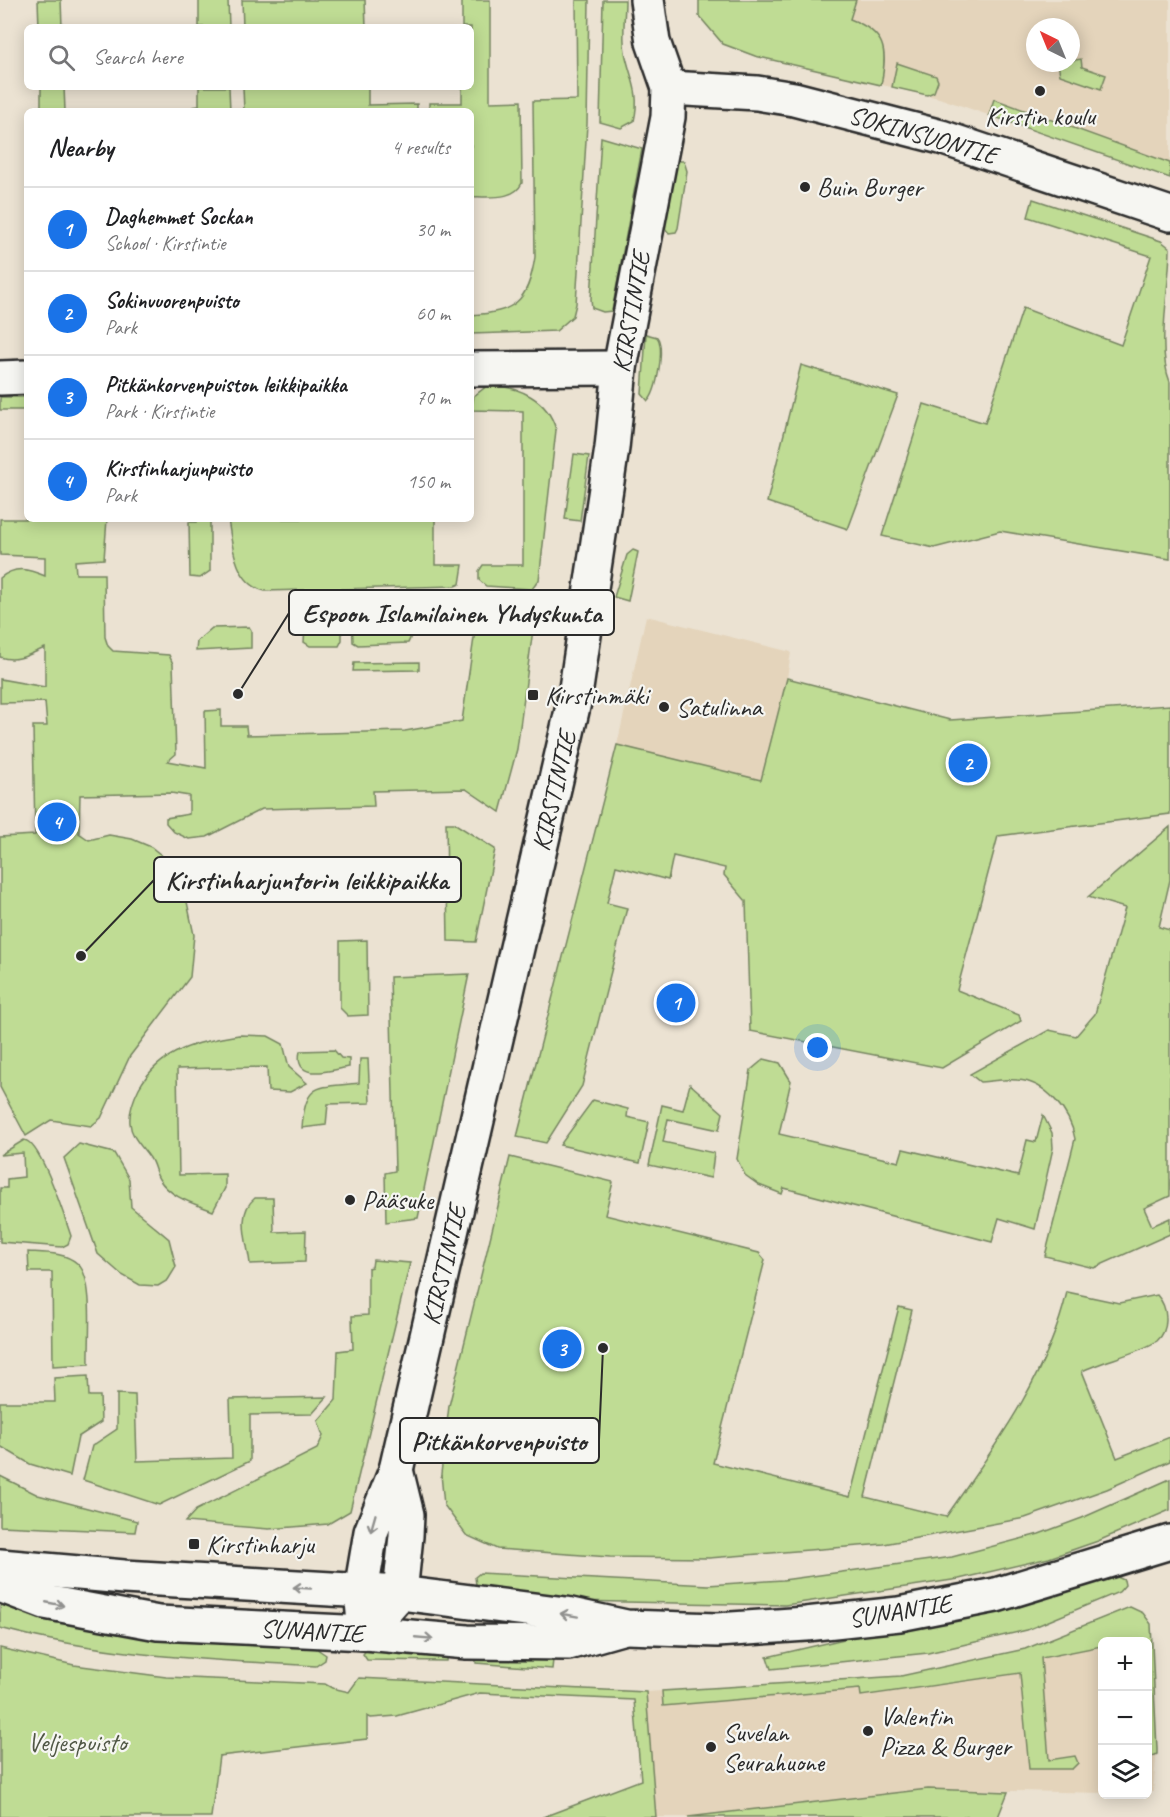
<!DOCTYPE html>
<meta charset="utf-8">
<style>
:root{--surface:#fff;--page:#f6f6f6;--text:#202124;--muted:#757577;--line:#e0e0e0;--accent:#1a73e8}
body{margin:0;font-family:Caveat,sans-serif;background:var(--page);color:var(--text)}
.controls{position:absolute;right:18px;bottom:18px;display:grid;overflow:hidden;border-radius:9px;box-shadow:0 3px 15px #0003}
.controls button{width:54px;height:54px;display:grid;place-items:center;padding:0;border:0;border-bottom:2px solid var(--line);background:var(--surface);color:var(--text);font:30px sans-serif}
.compass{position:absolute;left:1026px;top:18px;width:54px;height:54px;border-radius:50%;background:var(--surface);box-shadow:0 3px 15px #0003;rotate:317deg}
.you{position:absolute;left:818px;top:1048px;width:21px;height:21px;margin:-15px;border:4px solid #fff;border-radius:50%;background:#1a73e8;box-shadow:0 0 0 9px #1a73e833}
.badge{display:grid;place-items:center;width:39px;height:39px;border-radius:50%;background:var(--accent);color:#fff;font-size:20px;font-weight:700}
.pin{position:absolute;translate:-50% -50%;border:3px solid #fff;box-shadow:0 2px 6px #0006}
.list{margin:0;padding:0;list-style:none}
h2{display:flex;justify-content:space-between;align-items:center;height:78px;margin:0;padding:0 24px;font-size:26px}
h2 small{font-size:20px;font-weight:400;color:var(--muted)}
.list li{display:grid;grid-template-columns:39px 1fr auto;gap:18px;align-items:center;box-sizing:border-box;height:84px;padding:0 24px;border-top:2px solid var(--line)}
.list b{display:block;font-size:22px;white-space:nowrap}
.list p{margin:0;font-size:20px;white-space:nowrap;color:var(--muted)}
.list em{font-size:20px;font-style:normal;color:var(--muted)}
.icon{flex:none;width:33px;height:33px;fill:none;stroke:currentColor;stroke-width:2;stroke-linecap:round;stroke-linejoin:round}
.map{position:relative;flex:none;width:1170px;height:1817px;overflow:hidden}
.search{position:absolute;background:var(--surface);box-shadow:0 3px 15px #0003;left:24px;top:24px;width:450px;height:66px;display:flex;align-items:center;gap:15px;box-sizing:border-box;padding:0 21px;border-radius:9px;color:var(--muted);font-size:22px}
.panel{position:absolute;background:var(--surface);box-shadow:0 3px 15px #0003;left:24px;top:108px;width:450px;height:414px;border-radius:9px}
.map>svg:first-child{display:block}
.built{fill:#e4d4bb;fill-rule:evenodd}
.green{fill:#bfdc94;stroke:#758460;stroke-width:1.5}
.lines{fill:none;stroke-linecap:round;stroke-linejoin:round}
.minor-casing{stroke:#2b2b2b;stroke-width:38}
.minor{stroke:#f6f6f2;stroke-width:33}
.oneway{stroke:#90908e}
.poi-dot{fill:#2b2b2b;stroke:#f6f6f2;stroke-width:2}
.labels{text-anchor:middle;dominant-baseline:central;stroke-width:4.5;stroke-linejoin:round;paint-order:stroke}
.poi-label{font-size:26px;fill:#2b2b2b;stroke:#f6f6f2;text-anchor:start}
.street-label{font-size:26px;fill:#2b2b2b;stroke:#f6f6f2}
.park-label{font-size:26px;fill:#505745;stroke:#f6f6f2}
.leader{fill:none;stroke:#2b2b2b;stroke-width:2}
.callout-dot{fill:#2b2b2b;stroke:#f6f6f2;stroke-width:2}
.callout{fill:#f6f6f2;stroke:#2b2b2b;stroke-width:2}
.callout-label{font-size:27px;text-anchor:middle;font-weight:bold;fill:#2b2b2b}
</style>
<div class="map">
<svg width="1170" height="1817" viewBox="0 0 1170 1817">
<rect width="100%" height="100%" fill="#ebe2d2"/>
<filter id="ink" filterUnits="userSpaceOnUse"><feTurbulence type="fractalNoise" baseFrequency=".0167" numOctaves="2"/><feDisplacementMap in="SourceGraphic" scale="12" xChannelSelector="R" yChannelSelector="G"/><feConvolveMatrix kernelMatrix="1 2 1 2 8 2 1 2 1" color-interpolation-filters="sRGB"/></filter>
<g filter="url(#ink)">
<g class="built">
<path d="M699,0h471v178l-231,-80 -184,-42 -32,-12 -24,-28zM1035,27h36v36h-36z"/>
<polygon points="646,616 791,652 787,678 761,781 617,745"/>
<polygon points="1130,1607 1143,1613 1151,1624 1157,1749 1153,1792 1148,1792 1148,1642 1102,1642 1102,1793 928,1789 688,1817 656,1817 646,1692 901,1676 939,1669 1025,1649"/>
</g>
<g class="green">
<polygon points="38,0 61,0 62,27 39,27"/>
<polygon points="199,0 228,0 229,27 199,27"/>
<polygon points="242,0 365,0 366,27 243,27"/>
<path d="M462,0h28v102l31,-1 1,82c-8,18 -34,13 -51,14v-86h-42v-8h33v-16h9v-60h-9z"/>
<path d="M576,0h13l-2,124 -11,180 -3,12 -17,15 -85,3v-19c44,-3 57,-13 64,-58l-2,-156 44,-1z"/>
<path d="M603,0h22c0,17 -3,36 0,52 5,27 16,39 9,69l-13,7 -21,-6z"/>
<path d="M699,0h157l-6,19c36,14 38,30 31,66l-126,-29 -32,-12 -24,-28z"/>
<polygon points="1081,59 1082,67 1106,75 1101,89 1060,75 1058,63"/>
<polygon points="897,63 936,76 938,81 934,92 927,95 892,87"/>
<polygon points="41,87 64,87 65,111 41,111"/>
<polygon points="199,87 229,87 230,111 193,111 193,107 199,106"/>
<polygon points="243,87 368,87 368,105 417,104 417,111 244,111"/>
<polygon points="994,99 1170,163 1170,178 989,115"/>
<polygon points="601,137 642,149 612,311 603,312 592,308 591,299"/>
<polygon points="677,161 684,161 687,171 678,228 676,232 669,233 664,227 664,222"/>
<path d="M1033,199l128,42 9,7c0,38 -14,100 0,134v177l-170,-28 -66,17 -52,-12 42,-132 61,19 38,-115 98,37 30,-89 -123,-39z"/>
<path d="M646,334l11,3c8,10 0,55 -9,64l-6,-7z"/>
<polygon points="801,365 898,395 848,529 767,502"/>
<path d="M487,386c31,-1 61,13 69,44l-17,150 -7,9 -46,-3 -7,-6v-9l4,-6h40v-154l-52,-1 3,-14z"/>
<rect x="0" y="397" width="27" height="13"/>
<polygon points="574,454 589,456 580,521 565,519"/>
<path d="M0,519h107l-3,40 -29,2 1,13h28l1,63 3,9 5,5 56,4 4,9 3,90 -8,7 38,7 -1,-57 16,-1v16h25l1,9 158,-4 57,-10 15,-104 57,5 -17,127 -17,63 -34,-23 -93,2 1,15 -112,3 -55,28 -18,2 -15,-7 -8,-9v-5l23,-4v-18l-18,-3 -91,2 -1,38 10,7 20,-5 23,4 19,8 15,12 16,19 12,57 -4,42 -60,79 -29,62 -10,8 -40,-6 -25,16 -26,-49v-250l35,-2 -2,-109h14l-2,-24 -45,1v-24l45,8v-39c-16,6 -27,15 -45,9v-79c16,-13 28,-9 45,-2v-19l-45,-2z"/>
<polygon points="197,519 210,519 210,571 200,578 190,577 189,522 197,522"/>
<path d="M228,519h207v46h28l-3,19 -5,2 -190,5c-30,-7 -33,-46 -37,-72z"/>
<polygon points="633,550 638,552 628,601 614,597 627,555"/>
<polygon points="334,606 342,615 342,640 339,646 310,646 304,642 306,614 313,608"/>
<path d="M407,607c6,8 6,28 1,36l-50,2 -5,-3 -1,-28 8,-6z"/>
<polygon points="249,627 251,630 251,648 196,651 197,641 212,628"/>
<polygon points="419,662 419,670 353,671 354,663"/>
<polygon points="787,678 950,720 1170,705 1170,814 998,836 957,990 1019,1015 1021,1021 942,1068 750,1031 746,901 724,875 725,868 673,856 668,880 616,866 607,903 627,908 582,1086 546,1143 517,1137 617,745 761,780"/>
<polygon points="446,823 454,823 495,849 476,942 448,941"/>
<path d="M1170,827v53l-11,47 11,3v266l-26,12 8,18 18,-8v16l-76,34 -49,-12 30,-117c-4,-26 -29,-58 -58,-59 -12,-1 -25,1 -37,2l-10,-8 79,-44 27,6 19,-22 30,-106 -37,-11z"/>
<polygon points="367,940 368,1015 348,1016 340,1008 340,941"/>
<polygon points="469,974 418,1218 386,1222 385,1173 395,1171 390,977"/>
<path d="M239,1035l29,1 15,8 6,23 18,16 -17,9 -22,-1 -1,-24 -90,2 2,106 46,-1v14l-12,23c-20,-8 -42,-13 -54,-32 -4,-7 -5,-15 -9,-21 -7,-11 -19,-20 -20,-35 -1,-11 4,-25 9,-35 21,-38 60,-47 100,-53z"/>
<path d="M334,1050l7,8 8,1v8c-18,3 -56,16 -49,-16z"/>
<path d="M360,1059h8l2,44 -42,1 -2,21 -24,3c3,-47 16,-40 57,-45z"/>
<polygon points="764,1059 780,1063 791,1081 779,1134 899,1162 903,1149 1018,1176 1027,1140 1036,1142 1043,1115 1052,1133 1053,1148 1035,1229 999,1218 992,1242 784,1188 782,1194 759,1185 745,1175 737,1159 751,1070"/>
<polygon points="690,1084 723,1113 719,1130 668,1119 663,1142 714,1153 711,1178 649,1165 662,1105 683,1110"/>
<polygon points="593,1100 628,1109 627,1117 649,1122 640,1163 560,1145"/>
<path d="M24,1140c17,1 41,79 47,96l-3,8 -6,3 -62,-5v-54h7v-9l17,-2 -1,-24 -23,2z"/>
<polygon points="79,1144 114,1153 129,1179 131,1207 169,1239 176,1267 168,1280 158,1286 140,1285 122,1275 98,1254 64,1158"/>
<path d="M510,1157l103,25 -8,33 154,38 6,7 -52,203 137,34 49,-190 13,3 -47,187 81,20c48,-69 102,-142 121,-225l52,11 38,-8c11,12 13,34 0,46 -18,12 -54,20 -75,30l35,87 53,-21v24l-63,28 -82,29 -141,26 -175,14 -99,-1 -113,-8 -31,-14 -22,-30 -3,-31 8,-68z"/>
<path d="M255,1198h18l1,34 32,-1 -1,31 -55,2c-2,-21 -15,-50 5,-66z"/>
<path d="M28,1252c16,1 37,0 50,12 17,16 10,77 11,100l-36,2 -1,-94h-23z"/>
<polygon points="373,1260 410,1263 350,1511 328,1524 269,1529 185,1522 196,1510 317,1449 323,1436 318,1421 336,1400 338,1351 353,1349 352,1316 368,1315 368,1268 372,1267"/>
<polygon points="88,1376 89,1396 100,1396 101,1422 78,1437 70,1476 30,1464 0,1446 0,1402 55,1402 54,1378"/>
<polygon points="117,1394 135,1395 137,1461 232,1458 230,1399 327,1397 312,1414 250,1415 250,1461 159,1505 83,1480 92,1446 117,1429"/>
<polygon points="0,1476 38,1495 137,1521 135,1532 0,1526"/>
<polygon points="1170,1479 1170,1510 1098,1541 1049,1558 959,1579 785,1605 571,1601 477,1592 475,1577 480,1573 708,1585 783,1580 952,1557 1039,1534 1082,1518"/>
<polygon points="1115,1576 1124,1580 1125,1585 1119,1592 1027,1630 928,1653 771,1669 767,1657 861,1635 954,1620 1046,1598"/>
<path d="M0,1604c105,32 206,36 314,43l12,8 -1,5 -9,6c-109,-7 -209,-9 -316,-38z"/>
<polygon points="1130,1607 1143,1613 1151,1624 1157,1749 1157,1754 1148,1759 1148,1642 1102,1642 1102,1646 1041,1658 1049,1760 1075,1756 1078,1763 1072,1769 1029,1769 1020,1673 861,1696 860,1689 663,1706 662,1691 901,1676 1025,1649"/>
<polygon points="370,1646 447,1650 446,1661 367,1660 363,1654"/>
<polygon points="0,1648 74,1665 166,1677 325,1684 332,1688 349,1692 359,1678 646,1692 656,1817 543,1817 641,1780 634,1700 480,1693 397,1716 371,1718 367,1716 367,1739 219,1756 211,1817 0,1817"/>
<polygon points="476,1651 527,1655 553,1660 552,1669 476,1663"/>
<polygon points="928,1789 1008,1792 998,1817 688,1817"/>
</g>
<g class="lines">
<g class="minor-casing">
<g id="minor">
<polyline points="669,88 757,93 794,99 941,137 1170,214"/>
<polyline points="471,369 620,368"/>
<polyline points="0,378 27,377"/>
<polyline points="0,1566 124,1577 400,1593 566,1614 626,1627 717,1630 806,1624 899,1614 996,1595 1170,1542"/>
<polyline points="0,1585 45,1602 158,1623 365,1633 467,1642 568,1643 621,1628"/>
<polyline points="386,1609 400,1593 406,1536 407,1515 396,1470"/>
<polyline points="365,1633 361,1591 371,1532 396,1470 574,702 612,448 620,368 668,117 669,88 653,42 647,0"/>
</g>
</g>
<use href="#minor" class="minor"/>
</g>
<defs><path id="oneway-shaft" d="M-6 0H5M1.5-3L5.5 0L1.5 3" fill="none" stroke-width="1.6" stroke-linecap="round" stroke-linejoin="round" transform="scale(1.5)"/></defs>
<g class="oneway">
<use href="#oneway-shaft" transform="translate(373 1523) rotate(106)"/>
<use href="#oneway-shaft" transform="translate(302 1588) rotate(-176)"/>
<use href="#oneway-shaft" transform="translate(55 1604) rotate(11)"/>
<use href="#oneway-shaft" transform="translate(569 1615) rotate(-170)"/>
<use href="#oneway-shaft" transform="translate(424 1638) rotate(5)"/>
</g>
</g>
<g class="poi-dot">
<circle cx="1040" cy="91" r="6"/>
<circle cx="805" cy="187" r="6"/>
<rect x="527" y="689" width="12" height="12" rx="3"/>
<circle cx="664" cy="707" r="6"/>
<circle cx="350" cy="1200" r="6"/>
<rect x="188" y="1538" width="12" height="12" rx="3"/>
<circle cx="868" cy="1731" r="6"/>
<circle cx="711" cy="1747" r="6"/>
</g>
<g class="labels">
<g class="poi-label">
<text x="1040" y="116" text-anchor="middle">Kirstin koulu</text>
<text x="817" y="187">Buin Burger</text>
<text x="545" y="695">Kirstinmäki</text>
<text x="676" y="707">Satulinna</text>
<text x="362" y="1200">Pääsuke</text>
<text x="206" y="1544">Kirstinharju</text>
<text x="880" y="1716">Valentin<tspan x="880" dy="30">Pizza &amp; Burger</tspan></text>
<text x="723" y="1732">Suvelan<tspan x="723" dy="30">Seurahuone</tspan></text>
</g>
<g class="street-label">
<text transform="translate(923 135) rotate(16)">SOKINSUONTIE</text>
<text transform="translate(631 312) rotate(-80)">KIRSTINTIE</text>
<text transform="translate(554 791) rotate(-77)">KIRSTINTIE</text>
<text transform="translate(444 1265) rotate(-77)">KIRSTINTIE</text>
<text transform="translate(900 1611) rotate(-9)">SUNANTIE</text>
<text transform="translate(312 1631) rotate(3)">SUNANTIE</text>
</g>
<g class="park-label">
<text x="77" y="1742">Veljespuisto</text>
</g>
</g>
<path class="leader" d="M238 694L289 613M81 956L154 880M603 1348L599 1440"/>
<g class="callout-dot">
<circle cx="238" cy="694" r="6"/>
<circle cx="81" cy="956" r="6"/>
<circle cx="603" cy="1348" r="6"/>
</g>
<g class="callout">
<rect x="289" y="590" width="325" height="45" rx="6"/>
<rect x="154" y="857" width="307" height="45" rx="6"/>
<rect x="400" y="1418" width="199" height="45" rx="6"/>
</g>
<g class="callout-label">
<text x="452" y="622">Espoon Islamilainen Yhdyskunta</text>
<text x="307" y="889">Kirstinharjuntorin leikkipaikka</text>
<text x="499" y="1450">Pitkänkorvenpuisto</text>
</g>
</svg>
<div class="controls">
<button>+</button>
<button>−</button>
<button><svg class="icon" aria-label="layers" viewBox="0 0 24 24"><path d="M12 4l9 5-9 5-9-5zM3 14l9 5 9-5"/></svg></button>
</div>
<svg class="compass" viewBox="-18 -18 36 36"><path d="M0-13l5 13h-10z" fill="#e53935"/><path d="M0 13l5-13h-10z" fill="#757577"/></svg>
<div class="you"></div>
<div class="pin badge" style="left:676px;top:1003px">1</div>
<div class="pin badge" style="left:968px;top:763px">2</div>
<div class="pin badge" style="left:562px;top:1349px">3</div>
<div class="pin badge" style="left:57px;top:822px">4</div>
<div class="search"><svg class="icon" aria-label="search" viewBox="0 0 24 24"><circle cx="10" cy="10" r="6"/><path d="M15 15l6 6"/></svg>Search here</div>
<section class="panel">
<h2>Nearby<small>4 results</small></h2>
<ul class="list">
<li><span class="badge">1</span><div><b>Daghemmet Sockan</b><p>School · Kirstintie</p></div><em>30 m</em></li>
<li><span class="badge">2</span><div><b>Sokinvuorenpuisto</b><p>Park</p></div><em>60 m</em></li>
<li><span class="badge">3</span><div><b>Pitkänkorvenpuiston leikkipaikka</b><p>Park · Kirstintie</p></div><em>70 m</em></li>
<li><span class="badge">4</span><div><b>Kirstinharjunpuisto</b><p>Park</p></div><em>150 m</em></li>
</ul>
</section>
</div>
